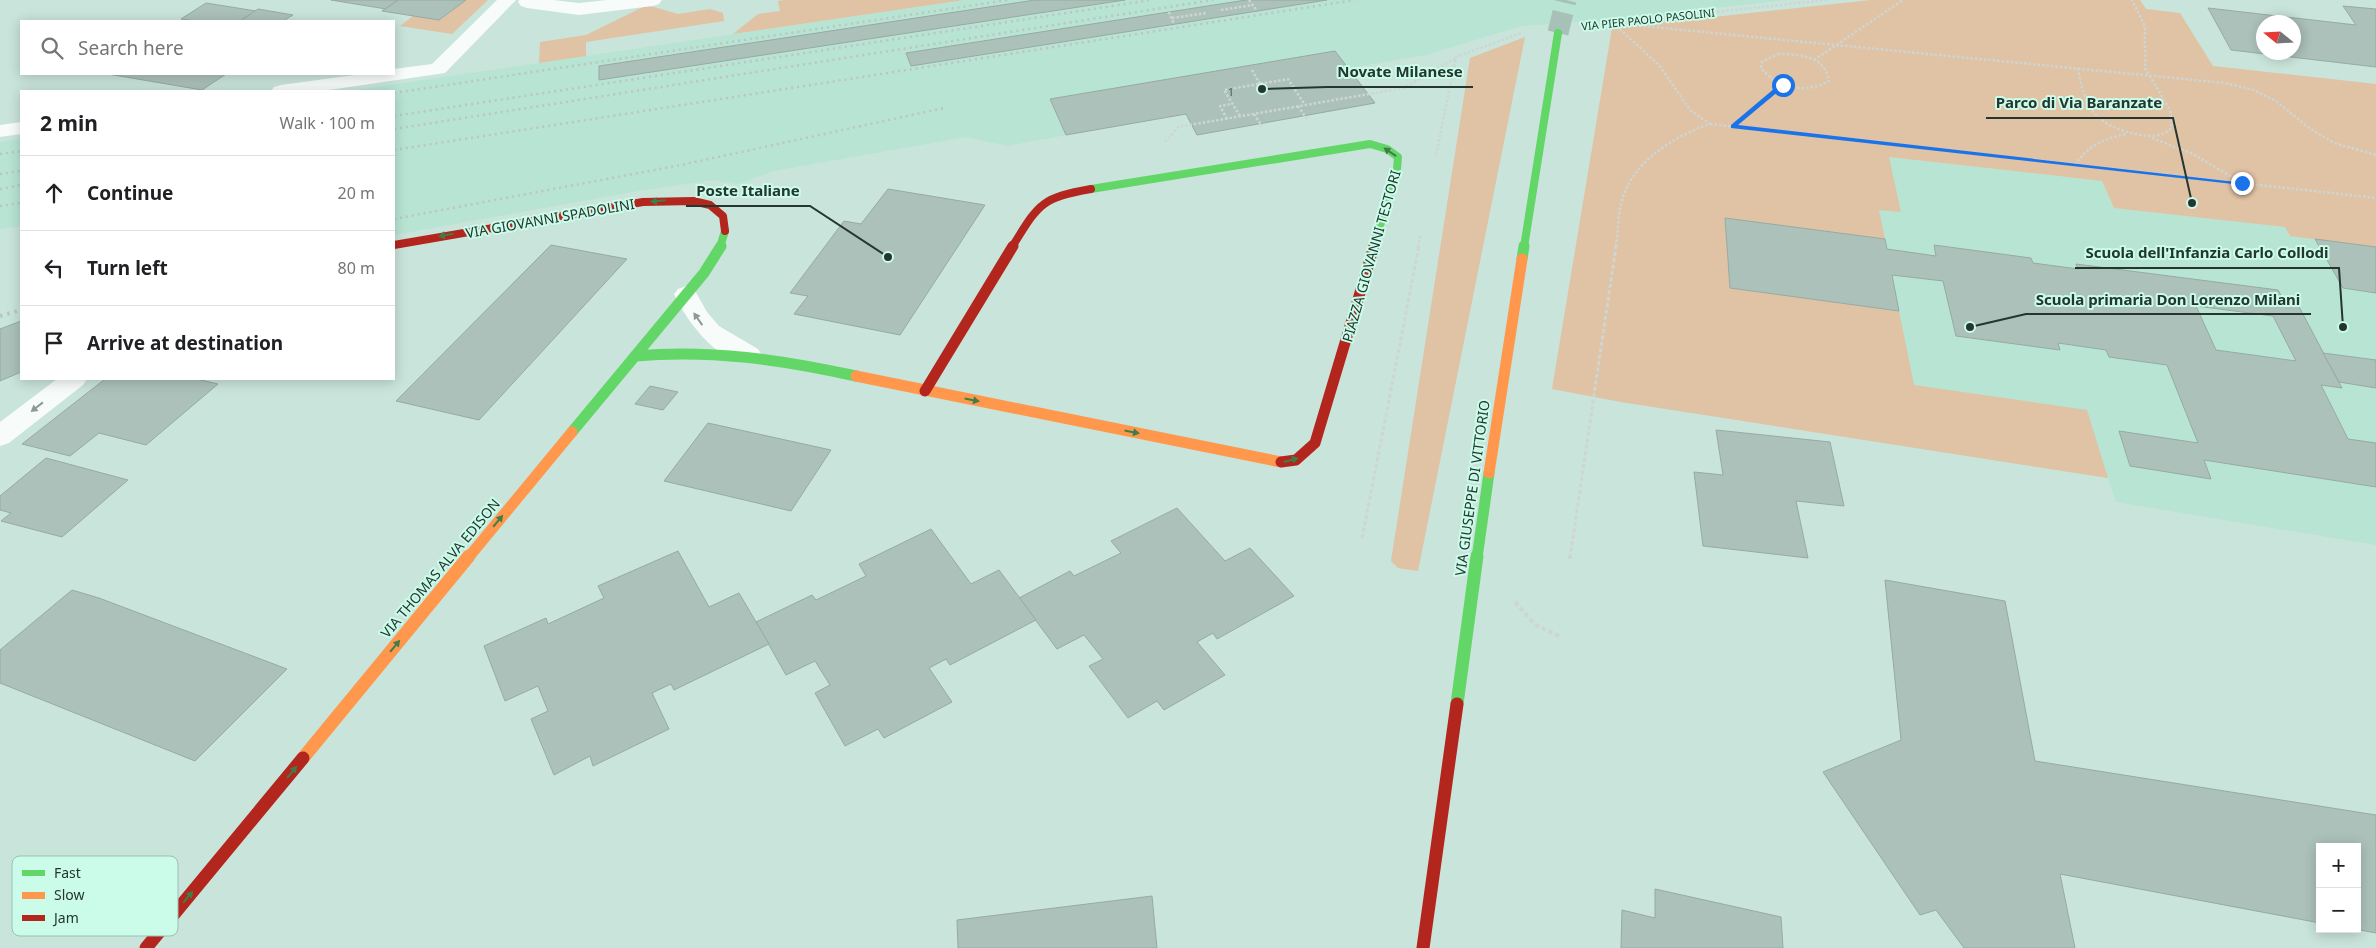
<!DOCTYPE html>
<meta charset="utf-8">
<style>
:root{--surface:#fff;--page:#f2f2f2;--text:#202124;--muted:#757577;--line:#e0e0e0}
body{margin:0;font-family:"Noto Sans",sans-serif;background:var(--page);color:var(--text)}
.controls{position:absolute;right:15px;bottom:15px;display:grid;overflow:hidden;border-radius:0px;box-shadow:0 2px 12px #0003}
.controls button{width:45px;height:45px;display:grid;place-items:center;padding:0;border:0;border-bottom:1px solid var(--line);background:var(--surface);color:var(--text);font:25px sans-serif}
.compass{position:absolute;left:2256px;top:15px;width:45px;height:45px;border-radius:50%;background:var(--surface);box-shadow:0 2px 12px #0003;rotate:288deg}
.stop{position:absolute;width:15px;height:15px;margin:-11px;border:4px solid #1a73e8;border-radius:50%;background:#fff}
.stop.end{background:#1a73e8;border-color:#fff;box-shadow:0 1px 5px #0008}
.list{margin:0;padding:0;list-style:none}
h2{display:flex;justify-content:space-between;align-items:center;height:65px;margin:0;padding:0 20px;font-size:21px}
h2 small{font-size:16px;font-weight:400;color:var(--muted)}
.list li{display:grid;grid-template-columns:32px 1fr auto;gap:15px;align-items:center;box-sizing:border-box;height:75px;padding:0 20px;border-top:1px solid var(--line)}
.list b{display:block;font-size:19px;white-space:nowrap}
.list em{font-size:16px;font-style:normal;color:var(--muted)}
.icon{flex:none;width:28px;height:28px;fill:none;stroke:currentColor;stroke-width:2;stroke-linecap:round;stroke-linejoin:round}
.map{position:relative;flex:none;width:2376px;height:948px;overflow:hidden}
.search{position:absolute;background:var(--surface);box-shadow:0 2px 12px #0003;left:20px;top:20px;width:375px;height:55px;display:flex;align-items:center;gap:12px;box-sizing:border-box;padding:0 18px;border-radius:0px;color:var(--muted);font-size:19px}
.panel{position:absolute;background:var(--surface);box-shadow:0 2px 12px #0003;left:20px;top:90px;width:375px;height:290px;border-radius:0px}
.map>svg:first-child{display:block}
.built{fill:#b8e4d4}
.green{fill:#e0c2a4}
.building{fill:#acc1ba;stroke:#96aaa3;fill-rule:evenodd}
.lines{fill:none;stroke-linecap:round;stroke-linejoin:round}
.secondary-tunnel{stroke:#a8c1b8;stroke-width:21;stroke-dasharray:21 10;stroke-linecap:butt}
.path-far2{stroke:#ced6d3;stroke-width:2.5;stroke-dasharray:2.5 2;stroke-linecap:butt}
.path-far1{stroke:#ced6d3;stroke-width:3;stroke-dasharray:4 2.5;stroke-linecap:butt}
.path{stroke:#ced6d3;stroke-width:4;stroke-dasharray:4.5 3;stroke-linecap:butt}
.street{fill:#f7fbf9;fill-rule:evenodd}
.fast-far2{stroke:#63d668;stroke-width:8}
.fast-far1{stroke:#63d668;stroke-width:11}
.fast{stroke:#63d668;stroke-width:13}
.slow-far1{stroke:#ff974d;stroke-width:11}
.slow{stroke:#ff974d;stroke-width:13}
.jam-far2{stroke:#b3261e;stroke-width:8}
.jam-far1{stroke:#b3261e;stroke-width:11}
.jam{stroke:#b3261e;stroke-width:13}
.rail-far1{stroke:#bdc4c1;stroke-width:2.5;stroke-dasharray:2 4;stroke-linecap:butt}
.rail{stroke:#bdc4c1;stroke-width:4;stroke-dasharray:2.5 5;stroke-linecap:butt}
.oneway{fill:#407e49}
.oneway2{fill:#8d9894}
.route{fill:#1a73e8}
.labels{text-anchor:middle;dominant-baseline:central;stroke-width:4;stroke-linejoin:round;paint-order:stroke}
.far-street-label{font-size:11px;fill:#23362f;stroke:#cbfcea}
.number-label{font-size:11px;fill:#455952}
.street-label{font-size:14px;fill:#23362f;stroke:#cbfcea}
.key{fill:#cbfcea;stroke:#99c1b2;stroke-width:1}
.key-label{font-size:14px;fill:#23362f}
.leader{fill:none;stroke:#23362f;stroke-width:2}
.callout-dot{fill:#23362f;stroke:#cbfcea;stroke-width:2}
.callout-label{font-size:15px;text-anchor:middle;font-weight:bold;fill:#23362f;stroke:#cbfcea;stroke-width:4;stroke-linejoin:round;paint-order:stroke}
</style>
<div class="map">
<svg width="2376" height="948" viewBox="0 0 2376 948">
<rect width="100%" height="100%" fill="#c9e4da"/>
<g class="built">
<polygon points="964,0 1786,0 1598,21 1521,26 1426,55 1348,68 1050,99 1066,135 1007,146 966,137 773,171 739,184 713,180 638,191 394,235 394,91 350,91"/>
<polygon points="1719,138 2102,181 2114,208 2243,222 2284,227 2376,211 2376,545 2116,502 2108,478 1621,402 1646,207"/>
<polygon points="21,139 21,226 0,229 0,142"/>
</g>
<g class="green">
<polygon points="466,0 488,0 452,34 400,26 413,16 439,20"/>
<polygon points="785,0 964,0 733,34 758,14 780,11 778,1"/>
<polygon points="1871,0 2140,0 2146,9 2180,13 2213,66 2376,84 2376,247 2290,236 2285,227 2114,208 2102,181 1889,157 1901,212 1879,210 1885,239 1725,218 1730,288 1899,311 1914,385 2087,410 2108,478 1621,402 1552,389 1612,28"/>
<polygon points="647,5 678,14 710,9 723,13 724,21 586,42 586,56 539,63 540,42 586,35"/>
<polygon points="1525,37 1418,571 1398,568 1391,561 1470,58"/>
</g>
<g class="building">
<polygon points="331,0 398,0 386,9"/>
<polygon points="398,0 466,0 439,20 382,11"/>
<polygon points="1035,0 1125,0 599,80 599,66"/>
<polygon points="1246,0 1327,0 911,66 906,53"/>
<polygon points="206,3 256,11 240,21 196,21 181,19"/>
<path d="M2343,6l33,3v58l-145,-17 -23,-42 148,17zM2264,22h30v30h-30z"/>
<polygon points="258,9 293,15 283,21 240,21"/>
<polygon points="1335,51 1375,103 1197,135 1186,114 1066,135 1050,99"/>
<polygon points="108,74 226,74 202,90"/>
<polygon points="888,189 985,205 900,335 794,314 808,296 790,293 844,221 861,224"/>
<path d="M1725,218l160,21 2,10 49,7 -2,-11 97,13 2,5 45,6 -2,-5 202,26 5,9 13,2 46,87 -21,-3 27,54 28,4v44l-172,-27 7,19 -81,-13 -11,-35 79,12 -31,-78 -58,-8 -3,-7 -48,-7 2,7 -104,-14 -13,-55 -51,-6 7,36 -169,-23zM2196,306l77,10 23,45 -80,-11z"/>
<polygon points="2315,239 2376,247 2376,293 2343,288"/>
<polygon points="551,245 627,259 479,420 396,401"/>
<polygon points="21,321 21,372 0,381 0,329"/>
<polygon points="2323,353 2376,360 2376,388 2339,382"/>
<polygon points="105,379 197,379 218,384 146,445 99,433 70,456 22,444"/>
<polygon points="650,386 678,392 663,410 635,404"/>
<polygon points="708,423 831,450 791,511 664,481"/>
<polygon points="1716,430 1830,442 1844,506 1796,501 1808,558 1703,546 1694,472 1723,475"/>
<polygon points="46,458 128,480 62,537 1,521 11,513 0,510 0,496"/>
<polygon points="1177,508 1225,561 1250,548 1294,596 1217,639 1213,633 1197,642 1225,675 1164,710 1157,701 1128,718 1089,666 1103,659 1084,635 1057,649 1019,598 1070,571 1074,576 1121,553 1111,541"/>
<polygon points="931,529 971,584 999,570 1036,620 950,665 946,659 929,668 952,702 884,738 878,729 845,746 815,693 830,685 815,661 786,675 756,622 812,595 816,600 866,576 859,564"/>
<polygon points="678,551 709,607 739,593 769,644 674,690 671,684 652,693 669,729 593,766 590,756 554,775 531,719 548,711 538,686 505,701 484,646 546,618 548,624 604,598 598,586"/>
<polygon points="1885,580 2005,601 2035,761 2376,815 2376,933 2355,929 2357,929 2357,847 2320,847 2320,923 2060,874 2075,948 1964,948 1936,910 1920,915 1823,772 1901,740"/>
<polygon points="72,590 99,598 287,669 195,761 0,683 0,650"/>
<polygon points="1655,889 1781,917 1783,948 1621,948 1622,910 1655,918"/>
<polygon points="1152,896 1157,948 958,948 957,920"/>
</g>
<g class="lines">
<polyline class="secondary-tunnel" points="1558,33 1566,0"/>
<g class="path-far2">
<polyline points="1249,0 1257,11"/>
<polyline points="1221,10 1253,5"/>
<polyline points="1169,12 1174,24"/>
<polyline points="1172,18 1207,13"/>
<path d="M1613,23l46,42 31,45 20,14c-34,11 -75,36 -87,73 -5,15 -5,34 -7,50"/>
<polyline points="1621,24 2225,83 2254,90 2276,101 2309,128 2334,143 2376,155"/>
<polyline points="1592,25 1827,0"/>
<path d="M1778,54c21,0 48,2 51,27 -23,13 -51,8 -68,-13l1,-6z"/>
<polyline points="1814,60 1903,0"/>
<path d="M2078,68c6,39 18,58 58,66 13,3 23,3 34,-4l2,-8 -2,-12 -25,-42v-42l-13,-26"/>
<polyline points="1252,70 1260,84"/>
<polyline points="1298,106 1307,119"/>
<polyline points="1254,114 1262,126"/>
<polyline points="1240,116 1224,90 1288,79 1305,105"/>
<polyline points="1227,119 1220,106 1232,104"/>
<polyline points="1710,124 2376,198"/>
<polyline points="1734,126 1783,85"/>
<polyline points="2152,138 2193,154 2240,182"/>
<polyline points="1165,142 1178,127 1404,88 1456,58"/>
<polyline points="1436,155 1456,57 1521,33"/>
<path d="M2075,165c12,-19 30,-27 52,-31"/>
<polyline points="1418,247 1421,234"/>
</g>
<g class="path-far1">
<polyline points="1362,538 1419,246"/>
<polyline points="1570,558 1616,246"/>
</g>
<g class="path">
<polyline points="1570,559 1570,556"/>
<polyline points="1515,602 1534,624 1559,636"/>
</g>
<g class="street">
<polygon points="497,0 516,0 445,73 322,91 271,91 274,87 281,85 362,74 394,74 394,69 432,64"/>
<polygon points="519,0 553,0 579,3 607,0 662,0 659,4 653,6 579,15 527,8 521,6 518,2"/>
<polygon points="21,122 21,134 0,137 0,125"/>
<path d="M686,286l8,3 13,23 12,14 39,23 4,6 -4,6c-36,10 -71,-39 -84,-67l4,-5z"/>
<polygon points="57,379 87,379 83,385 9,443 0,446 0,422"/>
</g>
<g class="fast-far2">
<polyline points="1091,189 1370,144 1387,149 1398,157 1397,169 1378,232"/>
<polyline points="720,247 725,231"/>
<polyline points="1524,247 1558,33"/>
</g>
<g class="fast-far1">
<polyline points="1522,259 1524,246"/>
<path d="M635,356c76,-7 147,4 221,20"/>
<polyline points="572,432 704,273 721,246"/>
<polyline points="1477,558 1489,473"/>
</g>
<polyline class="fast" points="1457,704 1477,556"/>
<g class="slow-far1">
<polyline points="856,376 1281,462"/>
<polyline points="1489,473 1522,259"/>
<polyline points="468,558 572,432"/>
</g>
<polyline class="slow" points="303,758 469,556"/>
<g class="jam-far2">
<polyline points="394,245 643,202 693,201 710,205 723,216 725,231"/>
<path d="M1012,247c27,-43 28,-49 79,-58"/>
<polyline points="1373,247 1378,232"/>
</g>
<g class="jam-far1">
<polyline points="925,391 1013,246"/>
<polyline points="1281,462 1296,460 1315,443 1374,246"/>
</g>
<g class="jam">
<polyline points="146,948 303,758"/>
<polyline points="1423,948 1457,704"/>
</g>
<g class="rail-far1">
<polyline points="394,93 1008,0"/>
<polyline points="394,116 1151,0"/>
<polyline points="394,129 1213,0"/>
<polyline points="394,150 1355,0"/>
<polyline points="0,154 21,151"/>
<polyline points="0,174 21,171"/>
<polyline points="0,189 21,185"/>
<polyline points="0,206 21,203"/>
<polyline points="394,219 681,165 944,108"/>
</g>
<polyline class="rail" points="0,316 21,310"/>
</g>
<defs><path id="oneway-solid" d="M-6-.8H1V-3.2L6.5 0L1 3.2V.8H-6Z" transform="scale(1.25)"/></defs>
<g class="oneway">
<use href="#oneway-solid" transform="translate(1390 152) rotate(-146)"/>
<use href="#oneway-solid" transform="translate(658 201) rotate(175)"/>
<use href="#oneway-solid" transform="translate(446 235) rotate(170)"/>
<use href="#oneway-solid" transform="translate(972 400) rotate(11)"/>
<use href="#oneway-solid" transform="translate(1132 432) rotate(11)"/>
<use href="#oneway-solid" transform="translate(1291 460) rotate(-15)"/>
<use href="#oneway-solid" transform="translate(498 521) rotate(-50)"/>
<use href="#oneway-solid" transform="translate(395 646) rotate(-50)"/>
<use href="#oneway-solid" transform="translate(292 772) rotate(-50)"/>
<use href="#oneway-solid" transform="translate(188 897) rotate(-50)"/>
</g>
<g class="oneway2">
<use href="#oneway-solid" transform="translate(698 319) rotate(-125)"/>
<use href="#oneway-solid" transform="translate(37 407) rotate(142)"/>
</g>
<polygon class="route" points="1781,83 1786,85 1738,125 2245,183 2242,185 1731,128 1731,125"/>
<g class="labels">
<g class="far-street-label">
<text transform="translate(1648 19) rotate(-6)">VIA PIER PAOLO PASOLINI</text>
</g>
<g class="number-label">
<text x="1231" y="91">1</text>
</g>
<g class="street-label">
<text transform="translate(550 218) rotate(-10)">VIA GIOVANNI SPADOLINI</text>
<text transform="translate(1371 256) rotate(-74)">PIAZZA GIOVANNI TESTORI</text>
<text transform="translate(1472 488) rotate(-82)">VIA GIUSEPPE DI VITTORIO</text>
<text transform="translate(440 568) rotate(-50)">VIA THOMAS ALVA EDISON</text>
</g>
</g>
<rect x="12" y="856" width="166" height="80" rx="8" class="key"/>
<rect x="22" y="870" width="23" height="6" fill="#63d668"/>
<rect x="22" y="892" width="23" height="7" fill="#ff974d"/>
<rect x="22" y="915" width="23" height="6" fill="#b3261e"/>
<g class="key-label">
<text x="54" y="878">Fast</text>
<text x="54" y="900">Slow</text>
<text x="54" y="923">Jam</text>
</g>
<path class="leader" d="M1262 89L1327 87H1473M2192 203L2173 118H1986M888 257L810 206H686M2343 327L2339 268H2075M1970 327L2026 314H2311"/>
<g class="callout-dot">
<circle cx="1262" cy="89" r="5"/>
<circle cx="2192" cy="203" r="5"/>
<circle cx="888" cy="257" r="5"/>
<circle cx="2343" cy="327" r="5"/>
<circle cx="1970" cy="327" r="5"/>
</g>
<g class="callout-label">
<text x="1400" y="77">Novate Milanese</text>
<text x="2079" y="108">Parco di Via Baranzate</text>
<text x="748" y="196">Poste Italiane</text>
<text x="2207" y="258">Scuola dell'Infanzia Carlo Collodi</text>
<text x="2168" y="305">Scuola primaria Don Lorenzo Milani</text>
</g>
</svg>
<div class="controls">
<button>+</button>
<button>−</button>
</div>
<svg class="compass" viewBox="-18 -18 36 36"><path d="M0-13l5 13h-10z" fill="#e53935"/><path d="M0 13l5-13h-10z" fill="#757577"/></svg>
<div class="stop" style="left:1783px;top:85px"></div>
<div class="stop end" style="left:2242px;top:183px"></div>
<div class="search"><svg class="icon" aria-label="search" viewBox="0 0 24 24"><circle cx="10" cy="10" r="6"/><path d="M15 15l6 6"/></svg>Search here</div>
<section class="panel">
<h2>2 min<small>Walk · 100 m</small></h2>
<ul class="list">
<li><svg class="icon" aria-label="ahead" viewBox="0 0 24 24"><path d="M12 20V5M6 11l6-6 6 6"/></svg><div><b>Continue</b></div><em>20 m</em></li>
<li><svg class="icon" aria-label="left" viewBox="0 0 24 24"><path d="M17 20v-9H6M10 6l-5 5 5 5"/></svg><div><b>Turn left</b></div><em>80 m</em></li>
<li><svg class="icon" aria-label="arrive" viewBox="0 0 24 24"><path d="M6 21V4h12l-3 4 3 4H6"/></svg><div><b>Arrive at destination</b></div></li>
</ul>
</section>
</div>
